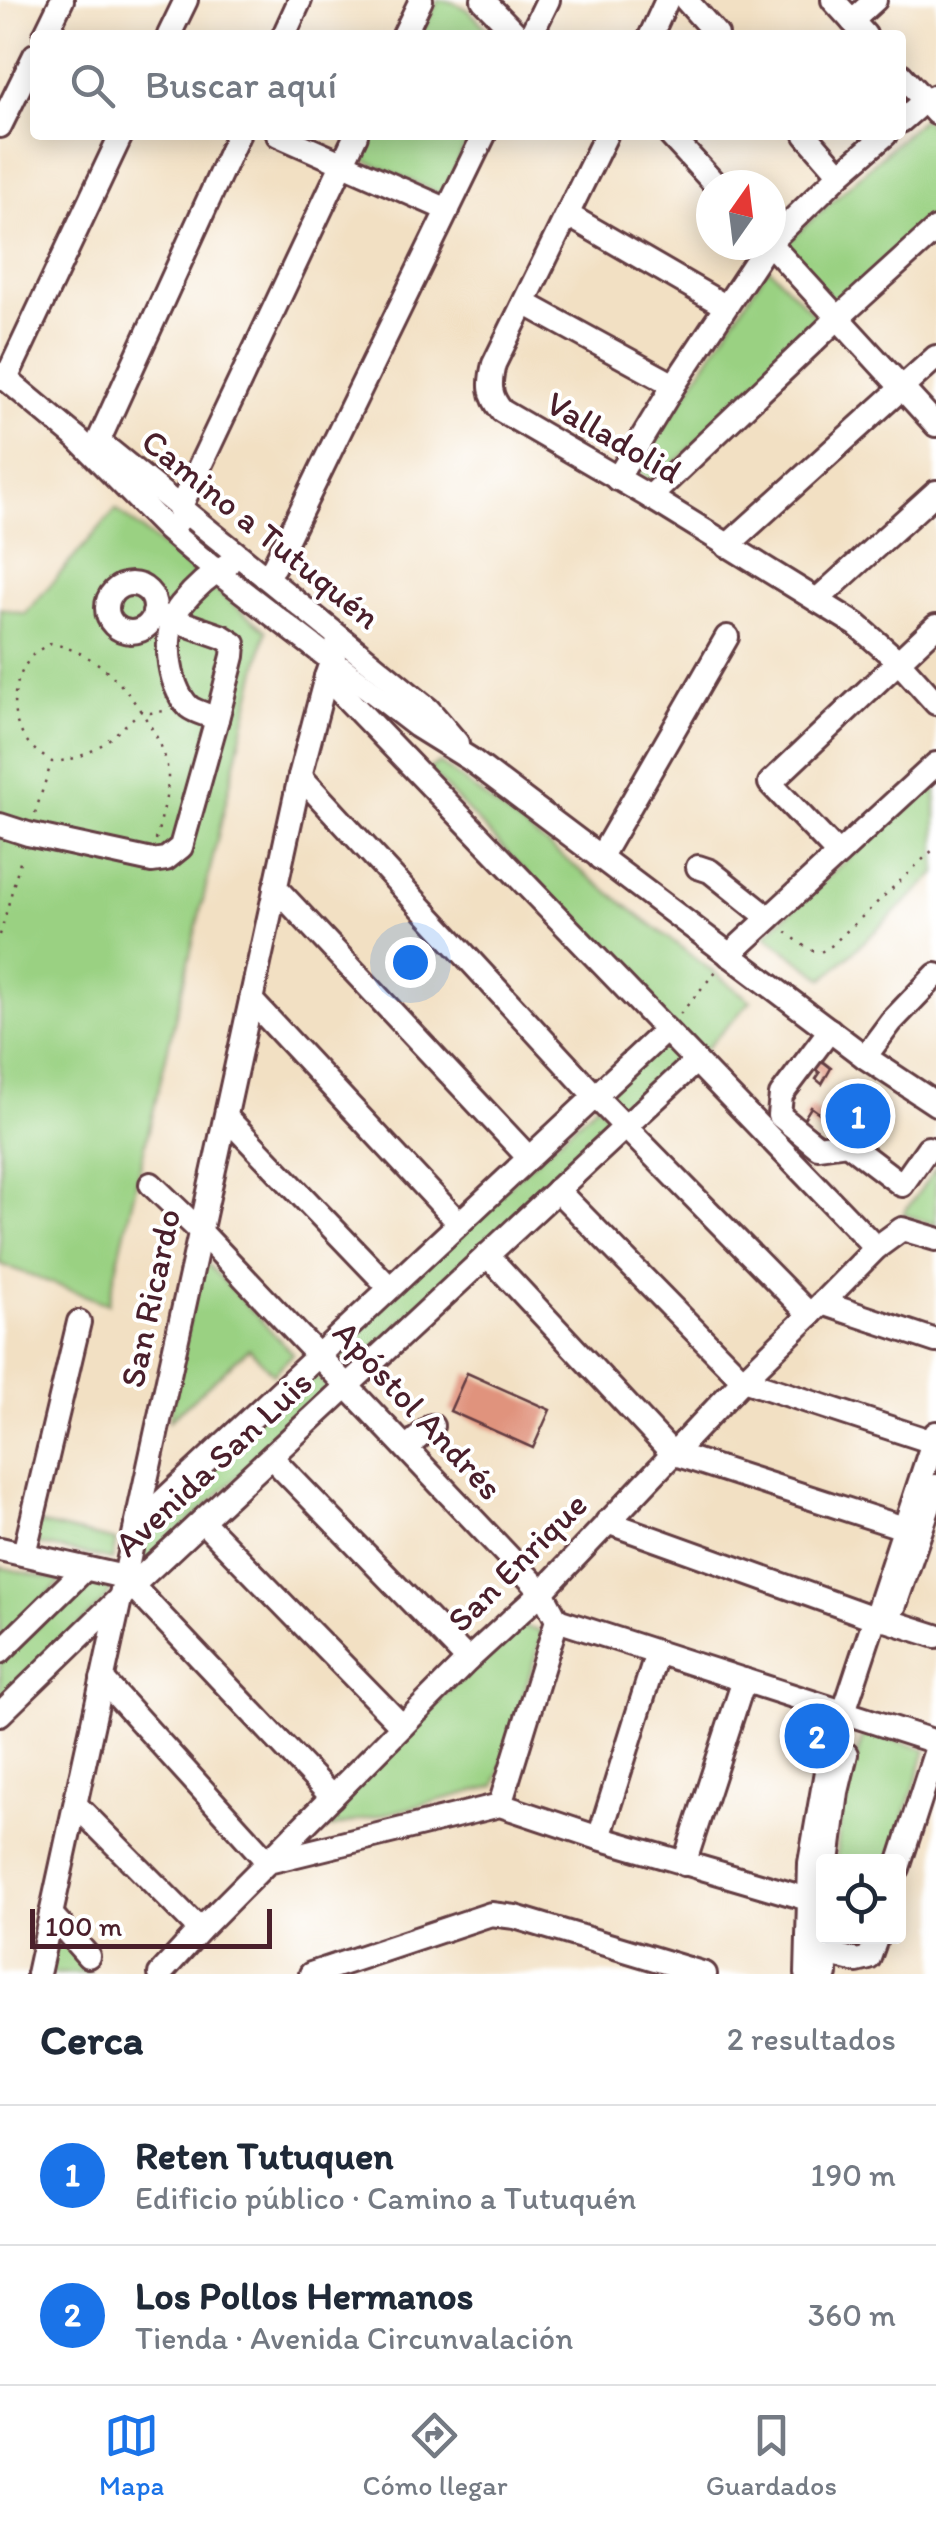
<!DOCTYPE html>
<html lang="es">
<meta charset="utf-8">
<style>
:root{--surface:#fff;--page:#f2f2f3;--text:#1f2937;--muted:#747a83;--line:#e0e1e3;--accent:#1a73e8}
body{margin:0;font-family:Itim,sans-serif;background:var(--page);color:var(--text)}
.controls{position:absolute;right:30px;bottom:30px;display:grid;overflow:hidden;border-radius:10px;box-shadow:0 5px 25px #0003}
.controls button{width:90px;height:90px;display:grid;place-items:center;padding:0;border:0;border-bottom:2px solid var(--line);background:var(--surface);color:var(--text);font:50px sans-serif}
.compass{position:absolute;left:696px;top:170px;width:90px;height:90px;border-radius:50%;background:var(--surface);box-shadow:0 5px 25px #0003;rotate:14deg}
.scale{position:absolute;left:30px;bottom:25px;width:242px;box-sizing:border-box;padding-left:10px;border:5px solid #4a1f2b;border-top:0;font-size:28px;line-height:35px;white-space:nowrap;color:#4a1f2b;-webkit-text-stroke:8px #fff;paint-order:stroke}
.you{position:absolute;left:410px;top:962px;width:35px;height:35px;margin:-25px;border:8px solid #fff;border-radius:50%;background:#1a73e8;box-shadow:0 0 0 15px #1a73e833}
.badge{display:grid;place-items:center;width:65px;height:65px;border-radius:50%;background:var(--accent);color:#fff;font-size:32px;font-weight:700}
.pin{position:absolute;translate:-50% -50%;border:5px solid #fff;box-shadow:0 2px 10px #0006}
.list{margin:0;padding:0;list-style:none}
h2{display:flex;justify-content:space-between;align-items:center;height:130px;margin:0;padding:0 40px;font-size:42px}
h2 small{font-size:32px;font-weight:400;color:var(--muted)}
.list li{display:grid;grid-template-columns:65px 1fr auto;gap:30px;align-items:center;box-sizing:border-box;height:140px;padding:0 40px;border-top:2px solid var(--line)}
.list b{display:block;font-size:38px;white-space:nowrap}
.list p{margin:0;font-size:32px;white-space:nowrap;color:var(--muted)}
.list em{font-size:32px;font-style:normal;color:var(--muted)}
.icon{flex:none;width:55px;height:55px;fill:none;stroke:currentColor;stroke-width:2;stroke-linecap:round;stroke-linejoin:round}
.map{position:relative;flex:none;width:936px;height:1974px;overflow:hidden}
.search{position:absolute;background:var(--surface);box-shadow:0 5px 25px #0003;left:30px;right:30px;top:30px;height:110px;display:flex;align-items:center;gap:25px;box-sizing:border-box;padding:0 35px;border-radius:10px;color:var(--muted);font-size:38px}
.sheet{height:410px;background:var(--surface)}
nav{display:flex;justify-content:space-around;align-items:center;box-sizing:border-box;height:140px;border-top:2px solid var(--line);background:var(--surface);font-size:28px;color:var(--muted)}
nav a{display:grid;justify-items:center;gap:5px}
nav .on{color:var(--accent)}
.map>svg:first-child{display:block}
.green{fill:#9ad182;stroke:#727856;stroke-width:2.5}
.building{fill:#e0937d}
.lines{fill:none;stroke-linecap:round;stroke-linejoin:round}
.minor-casing{stroke:#633c42;stroke-width:28}
.path{stroke:#633c42;stroke-width:2.5;stroke-dasharray:2.5 8;stroke-linecap:butt}
.minor{stroke:#fff;stroke-width:22}
.labels{text-anchor:middle;dominant-baseline:central;stroke-width:8;stroke-linejoin:round;paint-order:stroke}
.street-label{font-size:35px;fill:#4a1f2b;stroke:#fff}
</style>
<div class="map">
<svg width="936" height="1974" viewBox="0 0 936 1974">
<rect width="100%" height="100%" fill="#fff"/>
<filter id="ink" filterUnits="userSpaceOnUse"><feTurbulence type="fractalNoise" baseFrequency=".01" numOctaves="2"/><feDisplacementMap in="SourceGraphic" scale="20" xChannelSelector="R" yChannelSelector="G"/><feConvolveMatrix kernelMatrix="1 2 1 2 8 2 1 2 1" color-interpolation-filters="sRGB"/></filter>
<filter id="wash" filterUnits="userSpaceOnUse"><feTurbulence type="fractalNoise" baseFrequency=".0048" numOctaves="4" result="noise"/><feDisplacementMap in="SourceGraphic" scale="40" xChannelSelector="R" yChannelSelector="G"/><feGaussianBlur stdDeviation="2.25" result="paint"/><feColorMatrix in="noise" values="0 0 0 0 0 0 0 0 0 0 0 0 0 0 0 0 0 1.4 0 .05"/><feComposite in="paint" operator="in"/></filter>
<g filter="url(#wash)">
<rect width="100%" height="100%" fill="#f2e0c3"/>
<g class="green">
<path d="M438,0c25,0 38,17 54,35h-72z"/>
<polygon points="923,118 936,132 936,216 838,306 781,248"/>
<polygon points="368,135 470,135 443,195 357,157"/>
<polygon points="768,267 820,321 655,483 636,471"/>
<polygon points="116,509 266,631 108,1304 0,1264 0,608 25,614"/>
<polygon points="440,763 751,1001 700,1055 428,769"/>
<polygon points="936,777 936,874 824,979 765,935"/>
<polygon points="661,1039 681,1059 623,1113 604,1092"/>
<polygon points="597,1104 614,1122 345,1375 326,1353"/>
<polygon points="936,1168 936,1225 903,1214"/>
<polygon points="201,1257 293,1354 273,1374 249,1348 169,1421"/>
<polygon points="309,1368 330,1390 135,1572 143,1521"/>
<polygon points="38,1523 116,1541 112,1560 32,1543"/>
<polygon points="0,1567 62,1581 0,1642"/>
<polygon points="88,1579 112,1583 107,1598 0,1701 0,1661"/>
<polygon points="514,1624 543,1632 495,1786 308,1834"/>
<polygon points="871,1732 926,1750 891,1861 836,1862 841,1808 862,1738"/>
<polygon points="58,1930 90,1973 48,1974"/>
</g>
<g id="blocks">
<g class="building">
<polygon points="813,1054 831,1068 822,1084 816,1079 820,1073 807,1062"/>
<polygon points="811,1107 837,1126 829,1138 803,1120"/>
<polygon points="467,1373 550,1410 533,1448 450,1411"/>
</g>
</g>
</g>
<g filter="url(#ink)">
<use href="#blocks" fill-opacity="0" stroke="#633c42" stroke-width="2.5"/>
<g class="lines">
<g class="minor-casing">
<g id="minor">
<polyline points="483,0 517,35"/>
<polyline points="686,0 717,35"/>
<polyline points="833,0 865,35"/>
<polyline points="852,21 875,0"/>
<polyline points="45,35 62,0"/>
<polyline points="169,35 186,0"/>
<polyline points="284,35 300,0"/>
<polyline points="404,35 421,0"/>
<polyline points="531,35 548,0"/>
<polyline points="651,35 667,0"/>
<polyline points="901,75 936,113"/>
<polyline points="901,121 924,101 936,96"/>
<polyline points="0,126 35,55"/>
<polyline points="278,135 448,210"/>
<path d="M606,135l-112,229c-5,20 -5,32 8,47l148,86 207,128 41,36 38,42"/>
<polyline points="670,135 716,185"/>
<polyline points="806,135 840,174"/>
<polyline points="568,215 725,306"/>
<polyline points="771,241 840,174 885,135"/>
<polyline points="771,245 936,425"/>
<polyline points="526,304 674,385"/>
<polyline points="0,374 78,439 168,530 216,571 417,726 470,759 865,1057 936,1104"/>
<polyline points="6,379 121,135"/>
<polyline points="103,445 428,709 457,743"/>
<polyline points="93,453 238,135"/>
<polyline points="617,479 674,385 767,245"/>
<polyline points="650,497 838,318 936,229"/>
<polyline points="179,520 180,508 356,135"/>
<polyline points="727,546 936,357"/>
<polyline points="265,577 274,566 484,135"/>
<circle cx="131" cy="608" r="24"/>
<polyline points="817,600 936,492"/>
<polyline points="326,677 876,1248"/>
<path d="M217,719c-8,-4 -22,-7 -28,-12 -22,-21 -28,-79 -8,-102 12,-15 30,-31 47,-41"/>
<polyline points="300,776 595,1096 810,1315"/>
<polyline points="0,825 28,834 152,861 166,859 181,847 217,719 233,656 234,644 223,637 154,613"/>
<polyline points="838,854 770,783 936,626"/>
<polyline points="600,858 727,637"/>
<polyline points="698,867 710,871 769,918"/>
<polyline points="275,887 529,1158"/>
<polyline points="729,955 936,764"/>
<polyline points="251,1000 459,1223"/>
<polyline points="830,1030 781,1095 779,1115 818,1147 847,1143 902,1185 928,1148"/>
<polyline points="865,1057 891,1022 936,975"/>
<polyline points="226,1117 390,1288"/>
<polyline points="151,1184 201,1232 542,1592 557,1620 936,1742"/>
<polyline points="557,1190 743,1380 933,1442"/>
<polyline points="487,1255 672,1453 904,1528"/>
<polyline points="822,1303 936,1341"/>
<polyline points="406,1448 432,1426"/>
<polyline points="271,1457 468,1660"/>
<polyline points="202,1521 402,1726"/>
<polyline points="607,1522 874,1618"/>
<polyline points="136,1526 666,1030"/>
<polyline points="0,1549 124,1577 332,1797"/>
<polyline points="24,1554 79,1322"/>
<polyline points="895,1605 936,1486"/>
<polyline points="889,1621 936,1636"/>
<polyline points="0,1652 85,1569"/>
<polyline points="102,1679 268,1862 500,1805 599,1838 808,1899"/>
<polyline points="0,1714 132,1586 696,1061"/>
<polyline points="76,1805 200,1930"/>
<polyline points="500,1805 557,1620"/>
<polyline points="599,1838 657,1652"/>
<polyline points="828,1862 837,1792 846,1754"/>
<polyline points="684,1864 744,1680"/>
<polyline points="898,1868 936,1750"/>
<polyline points="51,1914 88,1956"/>
<polyline points="825,1936 826,1974"/>
<polyline points="826,1953 857,1961 869,1958 877,1936"/>
<polyline points="38,1974 300,776 326,677 339,639"/>
<polyline points="160,1974 200,1930 468,1660 542,1592 743,1380 822,1303 876,1248 902,1229 936,1239"/>
<polyline points="311,1974 491,1914 515,1917 705,1974"/>
<polyline points="807,1974 810,1863 828,1760 936,1433"/>
</g>
</g>
<g class="path">
<polyline points="35,813 51,764"/>
<path d="M156,840c4,-19 12,-42 12,-62 0,-24 -13,-46 -26,-65 -25,-37 -45,-58 -91,-70 -7,4 -15,8 -20,14 -19,25 -24,59 -4,84 6,9 16,15 25,21 42,-3 59,-25 89,-51l9,2 15,-2"/>
<polyline points="786,932 808,949 819,953 831,946 936,847"/>
<polyline points="0,935 22,854"/>
<polyline points="680,1014 717,970"/>
</g>
<use href="#minor" class="minor"/>
</g>
</g>
<g class="labels">
<g class="street-label">
<text transform="translate(614 437) rotate(30)">Valladolid</text>
<text transform="translate(261 529) rotate(39)">Camino a Tutuquén</text>
<text transform="translate(150 1298) rotate(-78)">San Ricardo</text>
<text transform="translate(418 1410) rotate(47)">Apóstol Andrés</text>
<text transform="translate(213 1463) rotate(-43)">Avenida San Luis</text>
<text transform="translate(517 1562) rotate(-45)">San Enrique</text>
</g>
</g>
</svg>
<div class="controls">
<button><svg class="icon" aria-label="locate" viewBox="0 0 24 24"><circle cx="12" cy="12" r="6"/><path d="M12 2v4M12 18v4M2 12h4M18 12h4"/></svg></button>
</div>
<svg class="compass" viewBox="-18 -18 36 36"><path d="M0-13l5 13h-10z" fill="#e53935"/><path d="M0 13l5-13h-10z" fill="#747a83"/></svg>
<div class="scale">100 m</div>
<div class="you"></div>
<div class="pin badge" style="left:858px;top:1116px">1</div>
<div class="pin badge" style="left:817px;top:1736px">2</div>
<div class="search"><svg class="icon" aria-label="search" viewBox="0 0 24 24"><circle cx="10" cy="10" r="6"/><path d="M15 15l6 6"/></svg>Buscar aquí</div>
</div>
<section class="sheet">
<h2>Cerca<small>2 resultados</small></h2>
<ul class="list">
<li><span class="badge">1</span><div><b>Reten Tutuquen</b><p>Edificio público · Camino a Tutuquén</p></div><em>190 m</em></li>
<li><span class="badge">2</span><div><b>Los Pollos Hermanos</b><p>Tienda · Avenida Circunvalación</p></div><em>360 m</em></li>
</ul>
</section>
<nav>
<a class="on"><svg class="icon" aria-label="map" viewBox="0 0 24 24"><path d="M3 6l6-2 6 2 6-2v14l-6 2-6-2-6 2zM9 4v14M15 6v14"/></svg>Mapa</a>
<a><svg class="icon" aria-label="directions" viewBox="0 0 24 24"><path d="M12 3l9 9-9 9-9-9zM9 14v-3h6M13 9l2 2-2 2"/></svg>Cómo llegar</a>
<a><svg class="icon" aria-label="saved" viewBox="0 0 24 24"><path d="M7 4h10v16l-5-4-5 4z"/></svg>Guardados</a>
</nav>
